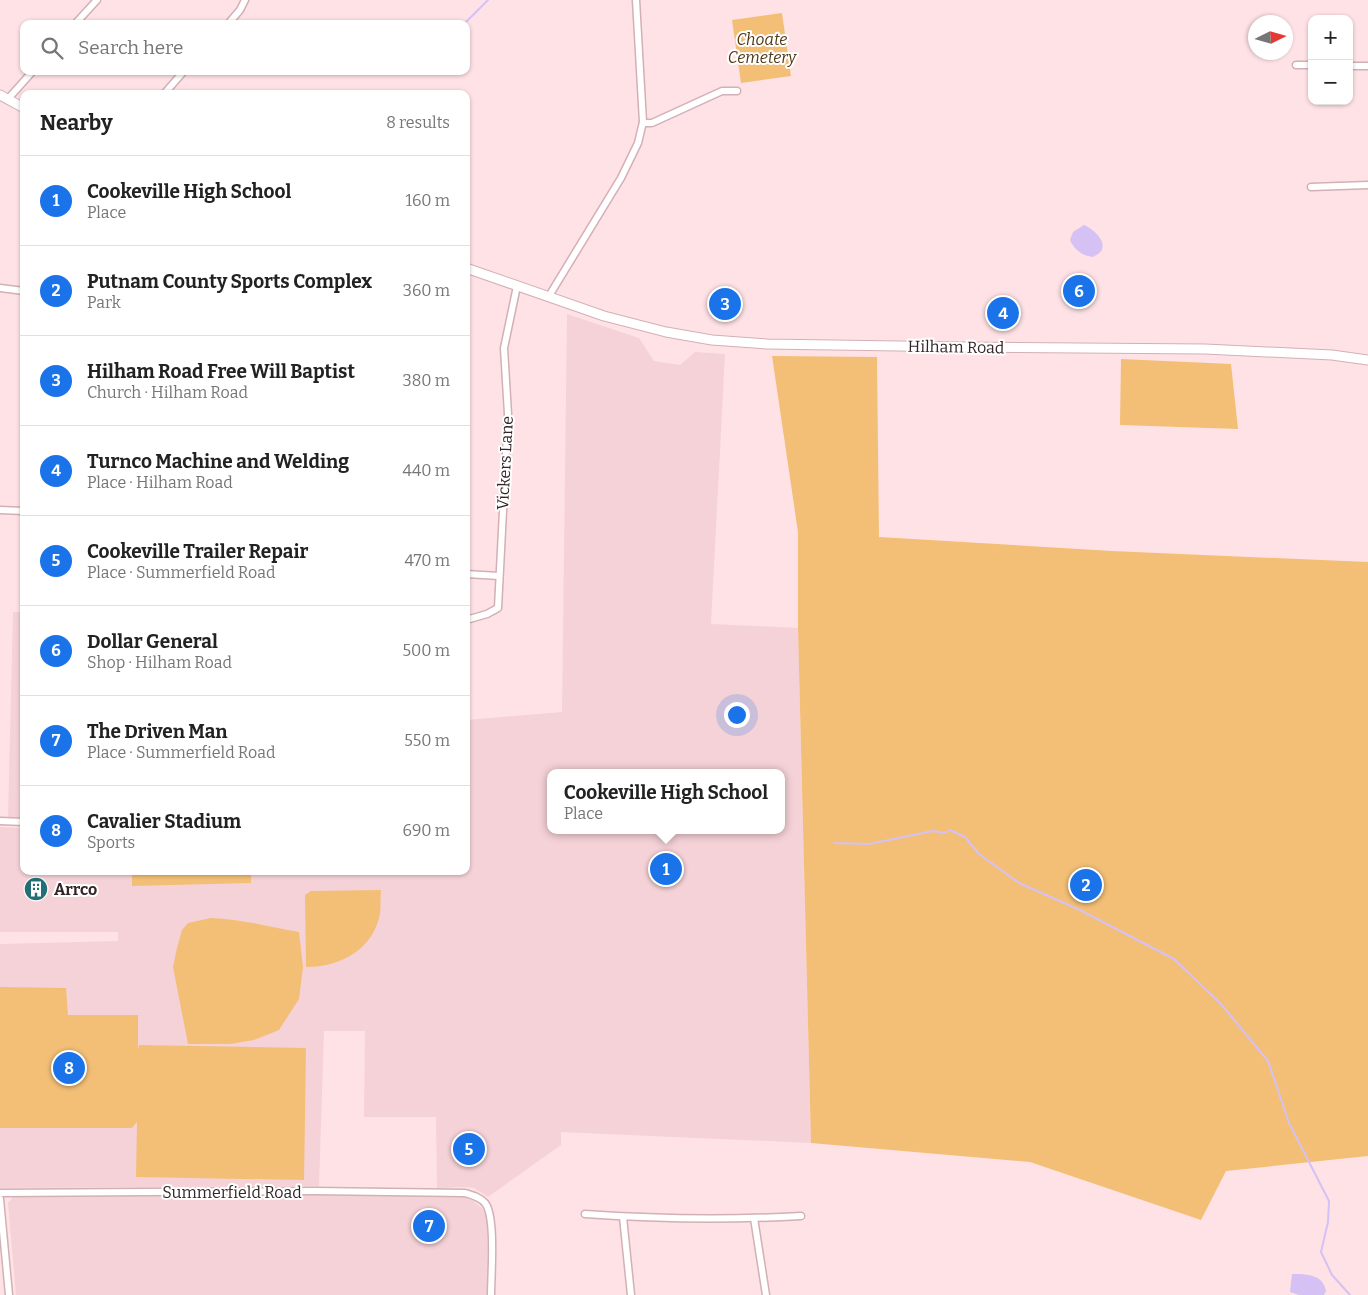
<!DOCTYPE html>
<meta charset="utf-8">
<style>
:root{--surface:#fff;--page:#f6f6f6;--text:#222;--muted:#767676;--line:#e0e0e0;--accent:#1a73e8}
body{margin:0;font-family:Bitter,serif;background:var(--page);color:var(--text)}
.controls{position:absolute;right:15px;top:15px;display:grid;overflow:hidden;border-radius:10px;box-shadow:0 1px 4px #0004}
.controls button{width:45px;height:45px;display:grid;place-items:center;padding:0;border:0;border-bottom:1px solid var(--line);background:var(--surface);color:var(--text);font:25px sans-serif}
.compass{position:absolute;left:1248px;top:15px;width:45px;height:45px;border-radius:50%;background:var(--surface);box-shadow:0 1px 4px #0004;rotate:85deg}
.you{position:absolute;left:736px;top:714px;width:18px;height:18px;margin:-12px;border:4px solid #fff;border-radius:50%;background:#1a73e8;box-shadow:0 0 0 8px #1a73e833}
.badge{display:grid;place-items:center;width:32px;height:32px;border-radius:50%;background:var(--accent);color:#fff;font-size:16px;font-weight:700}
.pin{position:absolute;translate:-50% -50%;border:2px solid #fff;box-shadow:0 1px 5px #0006}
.popup{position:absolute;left:547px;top:769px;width:238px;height:65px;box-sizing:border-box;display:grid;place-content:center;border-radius:10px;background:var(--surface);filter:drop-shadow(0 1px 4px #0005);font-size:16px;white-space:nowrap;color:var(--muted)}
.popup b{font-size:19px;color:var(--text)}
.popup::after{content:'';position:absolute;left:50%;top:100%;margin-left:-10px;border:10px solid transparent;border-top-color:var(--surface)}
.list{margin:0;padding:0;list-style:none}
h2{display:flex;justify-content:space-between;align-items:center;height:65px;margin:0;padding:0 20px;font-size:21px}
h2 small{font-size:16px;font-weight:400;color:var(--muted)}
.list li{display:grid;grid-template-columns:32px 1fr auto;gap:15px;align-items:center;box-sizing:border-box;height:90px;padding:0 20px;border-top:1px solid var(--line)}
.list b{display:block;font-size:19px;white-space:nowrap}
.list p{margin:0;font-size:16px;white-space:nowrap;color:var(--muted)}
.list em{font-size:16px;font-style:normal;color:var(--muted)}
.icon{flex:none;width:28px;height:28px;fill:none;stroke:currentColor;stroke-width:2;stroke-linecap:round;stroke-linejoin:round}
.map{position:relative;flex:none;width:1368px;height:1295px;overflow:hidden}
.search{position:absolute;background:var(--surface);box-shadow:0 1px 4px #0004;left:20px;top:20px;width:450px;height:55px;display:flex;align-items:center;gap:12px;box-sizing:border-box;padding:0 18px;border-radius:10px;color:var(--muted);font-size:19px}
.panel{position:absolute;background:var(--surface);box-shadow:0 1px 4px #0004;left:20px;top:90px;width:450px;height:785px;border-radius:10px}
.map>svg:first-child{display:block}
.built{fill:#f5d2d7;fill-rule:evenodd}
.green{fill:#f3bf76}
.water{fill:#d5c1f3}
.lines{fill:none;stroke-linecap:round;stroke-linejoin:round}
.stream{stroke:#d5c1f3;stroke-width:2}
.minor-casing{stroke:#d3b0b5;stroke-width:9}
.secondary-casing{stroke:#d3b0b5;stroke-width:11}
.minor{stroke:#fff;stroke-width:6}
.secondary{stroke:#fff;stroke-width:9}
.labels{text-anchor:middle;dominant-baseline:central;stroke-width:4;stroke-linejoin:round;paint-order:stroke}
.park-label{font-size:16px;font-style:italic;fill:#503916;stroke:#fff}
.street-label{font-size:16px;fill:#332527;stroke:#fff}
.poi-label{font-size:16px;font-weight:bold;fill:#332527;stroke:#fff;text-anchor:start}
</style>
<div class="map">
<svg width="1368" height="1295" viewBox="0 0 1368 1295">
<rect width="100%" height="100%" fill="#ffe2e6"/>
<g class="built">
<path d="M567,314l72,24 15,23 26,4 15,-13 30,2 -14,270 87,4 13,515 -250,-11v13l-73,52 -14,-9 -9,-1 -28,1 -1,-71h-72l1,-86h-41l-5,155 -319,2v-244l118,-3v-9h-118v-105l24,1v43h442v-151l96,-8zM551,773h230v57h-230z"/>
<polygon points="13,612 24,612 24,818 8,818"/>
<polygon points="19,1195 458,1195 473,1201 482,1208 487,1217 488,1295 16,1295 8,1203 14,1196"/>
</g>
<g class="green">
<polygon points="782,13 791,76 741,83 732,20"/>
<polygon points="772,356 877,357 879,537 1112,551 1368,562 1368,1156 1226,1171 1201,1220 1030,1162 811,1143 798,628 798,532"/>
<polygon points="1121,359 1231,364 1238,429 1120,425"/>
<polygon points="132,871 251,871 251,883 132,886"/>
<path d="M381,890c-1,8 0,16 -1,24 -7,36 -40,53 -74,53l-1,-72 6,-4z"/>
<path d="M211,918c30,1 59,9 88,14l4,35 -4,32 -20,31 -25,10 -24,4h-42l-15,-77 4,-19 5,-18 6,-7z"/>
<polygon points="0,987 66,988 68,1015 138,1015 138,1049 139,1045 306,1048 304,1180 136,1177 137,1122 132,1128 0,1128"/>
</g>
<g class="water">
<path d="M1084,225c8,3 22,15 18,24 -1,4 -6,6 -9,8 -11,-1 -19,-8 -23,-17l3,-8z"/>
<path d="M1292,1274c14,0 31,0 34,17l-2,4h-25l-9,-3z"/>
</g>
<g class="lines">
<g class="stream">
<polyline points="464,24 488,0"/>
<polyline points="834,843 869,844 933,831 945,833 950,830 965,837 979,854 1019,883 1080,910 1174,959 1221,1004 1268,1061 1289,1123 1329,1201 1328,1222 1321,1252 1332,1275 1350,1295"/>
</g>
<g class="minor-casing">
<g id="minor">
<polyline points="75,24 97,0"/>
<polyline points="228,24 240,10 245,0"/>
<polyline points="1296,65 1312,65"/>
<polyline points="1349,66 1368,66"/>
<polyline points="164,94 184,71"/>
<polyline points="7,100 33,71"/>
<polyline points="643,123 652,123 722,91 737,91"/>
<polyline points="1311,187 1368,185"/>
<polyline points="0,288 24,291"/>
<polyline points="549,296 621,178 638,143 643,122 636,0"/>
<polyline points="0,510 24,511"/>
<polyline points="466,574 499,576"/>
<polyline points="466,620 487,614 498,608 508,414 504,348 517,286"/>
<polyline points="0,821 24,822"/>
<path d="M0,1193l314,-2 151,2c7,2 15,4 20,10 11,13 6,73 6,92"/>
<polyline points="0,1199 9,1295"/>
<path d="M585,1214c72,5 144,6 216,2"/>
<polyline points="623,1217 631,1295"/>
<polyline points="754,1218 766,1295"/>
</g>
</g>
<g class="secondary-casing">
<g id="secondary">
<polyline points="0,95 24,108"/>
<polyline points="466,268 604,316 666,332 712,340 767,344 965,347 1205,349 1332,355 1368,360"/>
</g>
</g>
<use href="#minor" class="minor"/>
<use href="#secondary" class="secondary"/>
</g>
<defs>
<g id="building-disc" transform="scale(1.25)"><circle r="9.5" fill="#246f75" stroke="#fff"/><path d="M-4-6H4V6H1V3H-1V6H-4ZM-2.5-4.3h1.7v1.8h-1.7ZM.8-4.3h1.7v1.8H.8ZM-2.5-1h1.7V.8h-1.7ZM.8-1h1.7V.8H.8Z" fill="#fff"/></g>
</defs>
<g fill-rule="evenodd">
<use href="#building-disc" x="36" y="889"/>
</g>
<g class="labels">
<g class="park-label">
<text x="762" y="39">Choate<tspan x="762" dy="18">Cemetery</tspan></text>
</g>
<g class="street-label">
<text transform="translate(956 347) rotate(1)">Hilham Road</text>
<text transform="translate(505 463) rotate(-87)">Vickers Lane</text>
<text x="232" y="1192">Summerfield Road</text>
</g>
<g class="poi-label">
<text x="54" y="889">Arrco</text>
</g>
</g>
</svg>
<div class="controls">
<button>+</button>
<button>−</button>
</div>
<svg class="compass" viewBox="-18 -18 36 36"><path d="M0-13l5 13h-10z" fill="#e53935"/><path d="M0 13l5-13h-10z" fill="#767676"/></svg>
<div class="you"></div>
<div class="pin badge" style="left:666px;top:869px">1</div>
<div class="popup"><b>Cookeville High School</b>Place</div>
<div class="pin badge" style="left:1086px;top:885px">2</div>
<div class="pin badge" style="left:725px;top:304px">3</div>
<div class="pin badge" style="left:1003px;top:313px">4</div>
<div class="pin badge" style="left:469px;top:1149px">5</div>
<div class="pin badge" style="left:1079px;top:291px">6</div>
<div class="pin badge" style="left:429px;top:1226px">7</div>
<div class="pin badge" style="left:69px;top:1068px">8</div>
<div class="search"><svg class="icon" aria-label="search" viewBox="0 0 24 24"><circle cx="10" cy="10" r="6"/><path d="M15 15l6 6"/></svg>Search here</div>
<section class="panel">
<h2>Nearby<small>8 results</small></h2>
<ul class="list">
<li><span class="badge">1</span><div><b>Cookeville High School</b><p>Place</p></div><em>160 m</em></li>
<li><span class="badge">2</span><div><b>Putnam County Sports Complex</b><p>Park</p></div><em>360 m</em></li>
<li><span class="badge">3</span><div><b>Hilham Road Free Will Baptist</b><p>Church · Hilham Road</p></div><em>380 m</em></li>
<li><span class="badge">4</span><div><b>Turnco Machine and Welding</b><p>Place · Hilham Road</p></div><em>440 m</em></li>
<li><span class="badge">5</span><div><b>Cookeville Trailer Repair</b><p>Place · Summerfield Road</p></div><em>470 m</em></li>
<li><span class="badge">6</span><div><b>Dollar General</b><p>Shop · Hilham Road</p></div><em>500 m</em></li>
<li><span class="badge">7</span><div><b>The Driven Man</b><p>Place · Summerfield Road</p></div><em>550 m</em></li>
<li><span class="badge">8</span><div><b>Cavalier Stadium</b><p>Sports</p></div><em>690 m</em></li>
</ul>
</section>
</div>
